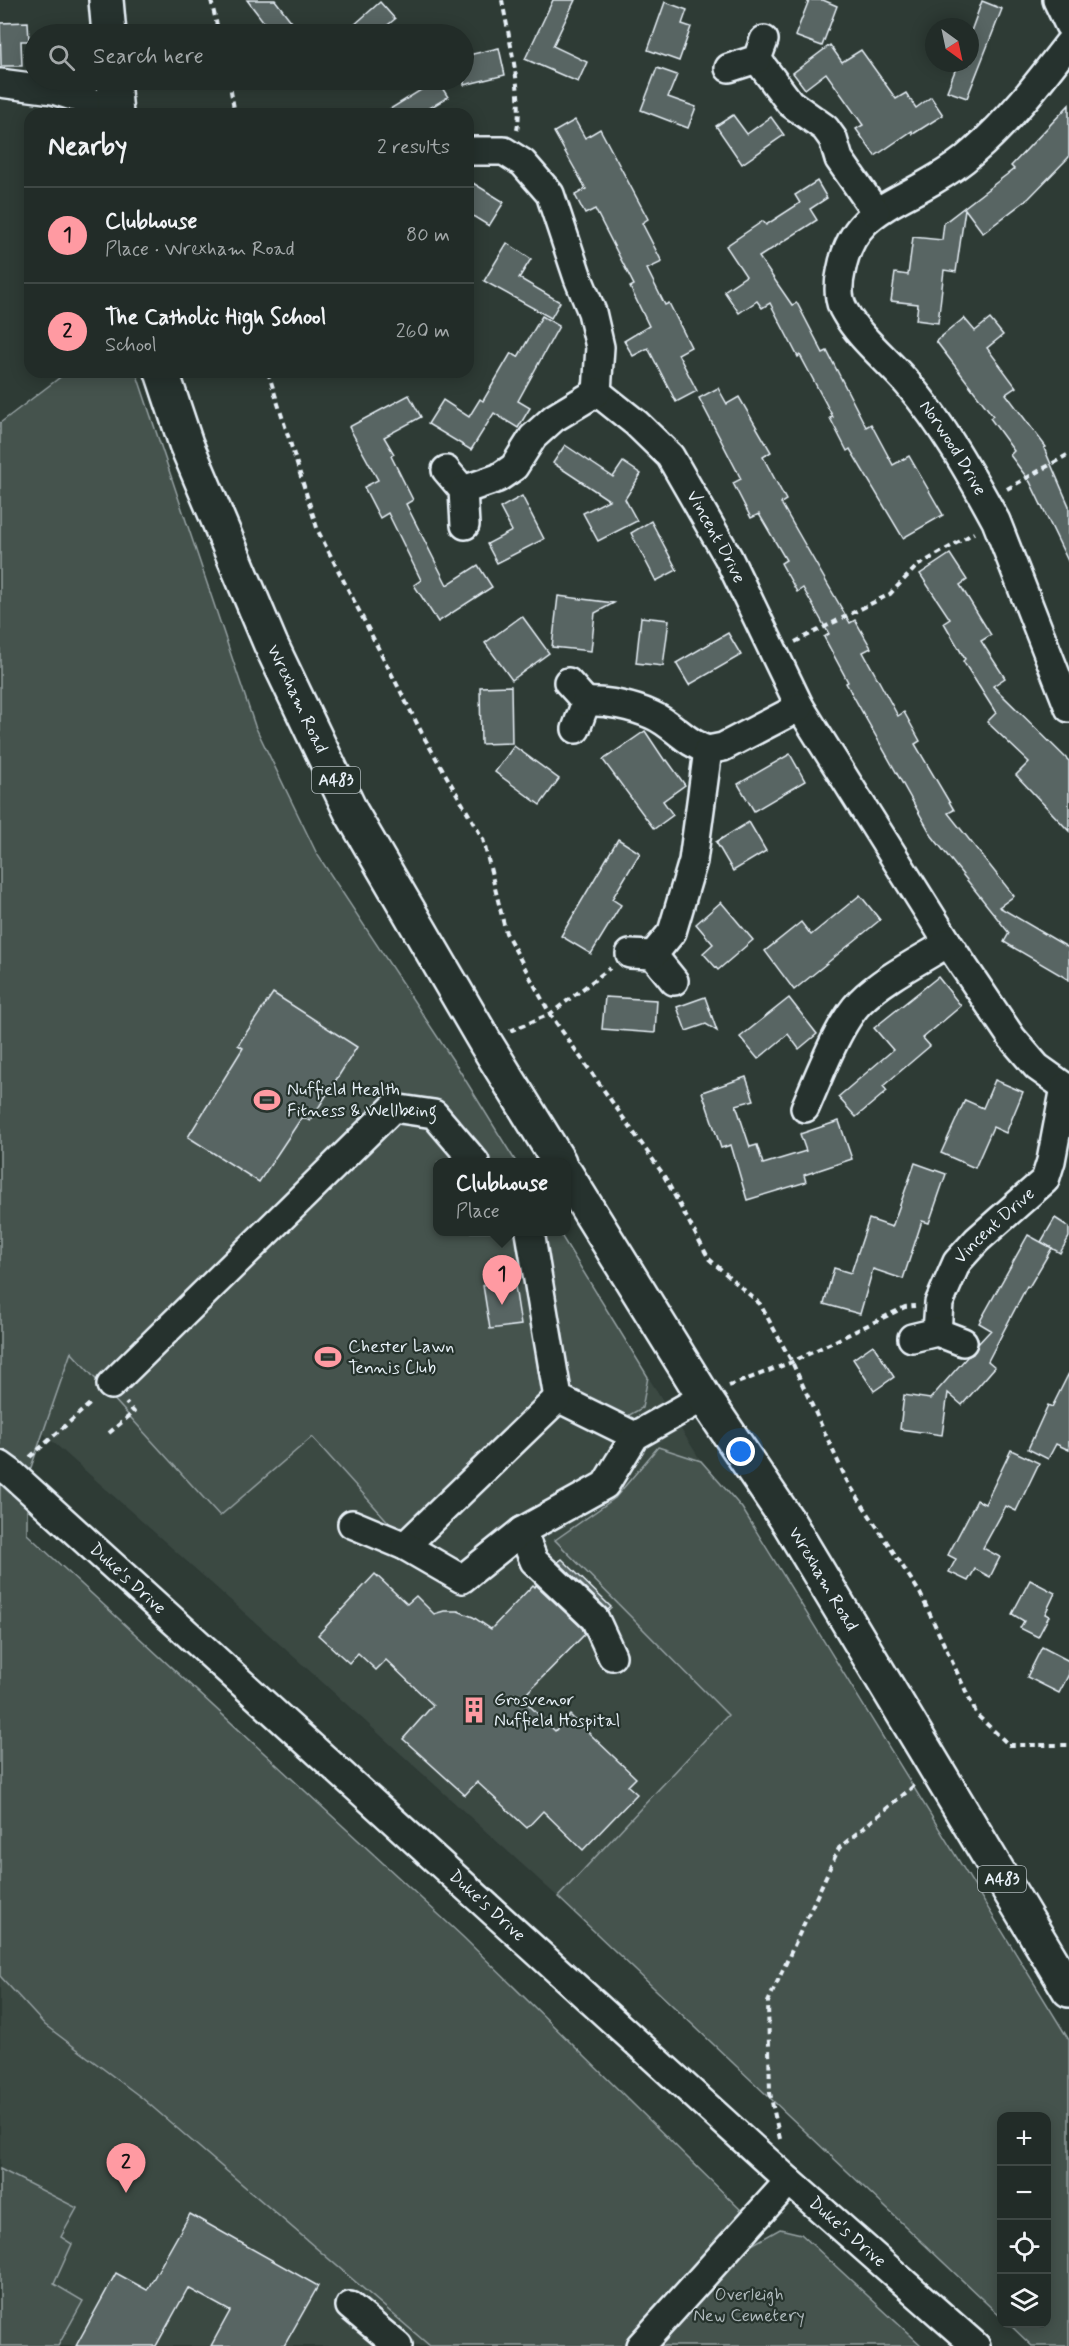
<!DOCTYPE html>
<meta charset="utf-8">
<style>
:root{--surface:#222c28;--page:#2a3430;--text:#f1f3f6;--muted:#a2a7a8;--line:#3f4845;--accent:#ff9aa2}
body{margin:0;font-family:Mynerve,sans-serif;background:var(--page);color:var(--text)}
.controls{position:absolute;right:18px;bottom:18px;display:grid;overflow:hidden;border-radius:12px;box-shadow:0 3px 15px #0003}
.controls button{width:54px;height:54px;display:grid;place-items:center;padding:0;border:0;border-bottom:2px solid var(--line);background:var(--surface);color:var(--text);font:30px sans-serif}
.compass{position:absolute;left:925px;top:18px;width:54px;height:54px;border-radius:50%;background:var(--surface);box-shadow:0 3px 15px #0003;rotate:147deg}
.you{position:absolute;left:741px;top:1452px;width:21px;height:21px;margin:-15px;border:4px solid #fff;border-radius:50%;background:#1a73e8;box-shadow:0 0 0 9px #1a73e833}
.badge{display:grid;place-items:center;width:39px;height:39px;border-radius:50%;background:var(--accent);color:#111;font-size:20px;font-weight:700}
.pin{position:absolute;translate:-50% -50px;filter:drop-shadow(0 2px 3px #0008)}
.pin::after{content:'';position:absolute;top:32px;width:21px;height:18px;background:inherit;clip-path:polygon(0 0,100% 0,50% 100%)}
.popup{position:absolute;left:433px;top:1158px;width:138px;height:78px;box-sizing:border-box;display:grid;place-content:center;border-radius:12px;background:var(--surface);filter:drop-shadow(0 2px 4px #0005);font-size:20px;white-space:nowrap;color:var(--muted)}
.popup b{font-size:22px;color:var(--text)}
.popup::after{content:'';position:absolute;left:50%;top:100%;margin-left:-12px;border:12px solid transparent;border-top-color:var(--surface)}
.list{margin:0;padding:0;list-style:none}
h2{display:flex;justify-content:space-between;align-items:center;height:78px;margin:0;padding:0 24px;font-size:26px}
h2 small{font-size:20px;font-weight:400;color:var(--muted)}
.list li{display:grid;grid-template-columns:39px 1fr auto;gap:18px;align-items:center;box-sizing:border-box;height:96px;padding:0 24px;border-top:2px solid var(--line)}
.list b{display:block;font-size:22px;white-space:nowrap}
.list p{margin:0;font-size:20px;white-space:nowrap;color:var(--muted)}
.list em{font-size:20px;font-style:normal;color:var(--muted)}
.icon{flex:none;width:33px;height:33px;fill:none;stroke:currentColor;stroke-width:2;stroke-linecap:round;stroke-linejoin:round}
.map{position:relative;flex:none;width:1069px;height:2346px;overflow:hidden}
.search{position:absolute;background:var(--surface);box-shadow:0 3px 15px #0003;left:24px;top:24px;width:450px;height:66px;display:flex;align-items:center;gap:15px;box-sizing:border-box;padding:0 21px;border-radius:33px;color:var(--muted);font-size:22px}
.panel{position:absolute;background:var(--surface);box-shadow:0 3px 15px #0003;left:24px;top:108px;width:450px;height:270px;border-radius:18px}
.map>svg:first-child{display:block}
.built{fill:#3b4843}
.green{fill:#45524e;stroke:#96a2a3;stroke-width:1.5}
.building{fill:#596563;stroke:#e8f1f8;stroke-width:1.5}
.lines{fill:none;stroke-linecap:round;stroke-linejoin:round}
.minor-casing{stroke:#e8f1f8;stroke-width:32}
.highway-casing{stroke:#e8f1f8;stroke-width:38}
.path{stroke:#e8f1f8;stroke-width:4;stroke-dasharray:6 4.5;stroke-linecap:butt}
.minor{stroke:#26332d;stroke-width:27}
.highway{stroke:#26332d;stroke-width:33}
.labels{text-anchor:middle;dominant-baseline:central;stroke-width:4.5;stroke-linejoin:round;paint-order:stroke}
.shield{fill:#26332d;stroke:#aeb8bb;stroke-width:1.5}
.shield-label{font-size:16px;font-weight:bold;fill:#e8f1f8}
.street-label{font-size:18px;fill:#e8f1f8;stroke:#26332d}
.poi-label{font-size:18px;fill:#e8f1f8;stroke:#26332d;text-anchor:start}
.park-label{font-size:18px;fill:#afb9bc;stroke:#26332d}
</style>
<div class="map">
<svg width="1069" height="2346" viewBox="0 0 1069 2346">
<rect width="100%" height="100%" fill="#2e3b35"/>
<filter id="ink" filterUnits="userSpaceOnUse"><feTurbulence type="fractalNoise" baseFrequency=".0167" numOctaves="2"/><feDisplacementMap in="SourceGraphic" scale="12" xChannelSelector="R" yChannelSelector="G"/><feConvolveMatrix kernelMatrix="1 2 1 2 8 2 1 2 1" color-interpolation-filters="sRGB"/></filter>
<g filter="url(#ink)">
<g class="built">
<polygon points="71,1352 220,1516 312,1437 396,1531 568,1383 642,1408 648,1377 701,1461 658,1448 615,1498 555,1540 728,1715 558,1897 321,1681 43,1433"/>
<polygon points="0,1976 45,2025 142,2098 430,2346 0,2346"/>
</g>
<g class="green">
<polygon points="67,372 136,372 255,726 317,854 458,1068 516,1162 438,1162 438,1232 559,1232 648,1377 642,1408 626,1417 571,1396 401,1536 312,1437 220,1516 71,1352 27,1479 27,1534 463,1937 744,2213 628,2346 430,2346 142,2098 45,2025 0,1976 0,423"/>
<polygon points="658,1447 701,1461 742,1508 1069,2040 1069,2346 1032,2346 1009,2324 1046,2324 1046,2116 1002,2116 1001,2317 558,1897 728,1715 555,1540 615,1498"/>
<polygon points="0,2169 77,2208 61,2237 72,2244 54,2284 83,2301 58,2346 0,2346"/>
<polygon points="780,2229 801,2234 922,2346 657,2346 748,2247"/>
</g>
<g class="building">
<polygon points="247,0 275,0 301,34 273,34"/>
<polygon points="553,0 575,0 553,46 587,62 578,82 525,59"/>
<polygon points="809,0 823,0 837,6 822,46 795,36"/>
<polygon points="982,1 1002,9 967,98 947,91 958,63 970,63 970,34"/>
<polygon points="380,2 395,19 377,34 344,34"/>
<polygon points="665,2 687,10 682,24 691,27 679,61 648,50"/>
<polygon points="28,22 29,41 21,41 22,66 1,66 0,23"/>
<polygon points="830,45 842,62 861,50 896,99 906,93 916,108 931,97 943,115 913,134 912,131 875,156 856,129 863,125 826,73 805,89 793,73"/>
<polygon points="499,48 505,75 464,85 464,56"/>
<polygon points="657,68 677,75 668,97 696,107 688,128 641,110"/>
<polygon points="437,80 448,97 420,114 382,114"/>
<polygon points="1069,105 1069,157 1029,198 983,233 965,209 956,272 944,270 938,323 916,320 918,304 891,301 895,273 908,275 913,237 942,240 944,223 1014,169 1011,166"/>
<polygon points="733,115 747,134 771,117 784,135 742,164 716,126"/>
<polygon points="575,120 585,138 600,129 648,219 642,223 662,262 647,269 665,305 669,303 691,347 678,354 697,391 676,402 648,348 633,356 624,341 649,326 630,287 634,285 595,209 585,214 575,195 586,189 554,132"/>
<polygon points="468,180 504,202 489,226 468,213"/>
<polygon points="817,181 827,198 810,209 817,220 759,257 792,305 797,303 823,353 827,351 866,427 871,424 893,465 909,456 943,515 903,538 850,449 847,451 830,418 833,417 800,355 798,357 770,303 762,308 757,301 739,313 724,291 746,276 726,246 763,221 766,225 800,203 795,195"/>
<polygon points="507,243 531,259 519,278 560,302 551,318 484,281"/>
<polygon points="542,316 559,326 518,401 530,408 518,428 494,413 471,450 428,424 443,400 469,417 480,399 483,401 511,353 518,357"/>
<polygon points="964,318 975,331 990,319 1003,335 987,348 1016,387 1006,394 1046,447 1044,448 1069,506 1069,563 1030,482 1010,455 1014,451 990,418 993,416 936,341"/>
<polygon points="718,388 727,404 739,397 771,452 763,457 786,500 781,503 850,623 855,620 871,648 863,652 898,716 904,712 920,741 915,744 954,810 948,813 1014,896 999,907 1069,948 1069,980 1004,942 1009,933 932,836 846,683 848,682 824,637 829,634 803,588 797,592 781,563 786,560 759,514 751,518 733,483 741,479 699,398"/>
<polygon points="409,395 421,417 384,437 394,454 391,456 413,500 406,504 447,585 478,565 492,587 438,622 414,585 421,580 388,513 380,518 364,487 378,480 349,427"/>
<polygon points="565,445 613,477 623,462 641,474 625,499 637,521 598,541 583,513 609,500 553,463"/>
<polygon points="522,496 544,539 497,563 487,544 512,531 500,508"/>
<polygon points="651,521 677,570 656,581 631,533"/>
<polygon points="950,554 967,580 960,585 991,635 981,641 1005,678 993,686 1069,761 1069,831 1016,775 1029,762 987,722 996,713 963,661 965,659 944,623 950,619 920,574"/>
<polygon points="558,596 614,603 595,613 591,651 552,647"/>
<polygon points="522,616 549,653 512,680 485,643"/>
<polygon points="641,617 669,620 663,666 636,663"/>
<polygon points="728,633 741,655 689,685 676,663"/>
<polygon points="511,686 512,743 481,744 480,687"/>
<polygon points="645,731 665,761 667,760 685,785 663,801 673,815 654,829 603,760"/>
<polygon points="514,746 559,779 540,805 495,772"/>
<polygon points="790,754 805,781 754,811 738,784"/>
<polygon points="749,822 766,851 733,871 716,842"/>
<polygon points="618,839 640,853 612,899 621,905 591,954 561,936"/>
<polygon points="860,895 880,920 794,990 765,951 801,922 811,935"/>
<polygon points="721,902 753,940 718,970 703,953 713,944 696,924"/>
<polygon points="938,977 961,1006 923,1038 930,1046 883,1086 887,1091 856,1117 838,1097 893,1050 874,1028"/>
<polygon points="273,993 357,1047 310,1121 302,1117 259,1182 188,1137 243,1048 238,1045"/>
<polygon points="605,997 657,1000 655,1033 602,1029"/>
<polygon points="705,997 717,1031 706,1024 686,1031 677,1007"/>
<polygon points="789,998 817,1034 799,1049 788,1034 758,1059 740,1037"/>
<polygon points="746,1077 754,1100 736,1105 750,1147 757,1145 763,1164 806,1151 800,1134 839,1121 852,1159 804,1175 806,1182 747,1200 731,1145 721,1148 702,1092"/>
<polygon points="995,1080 1023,1092 1006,1133 993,1127 975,1168 941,1153 965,1100 983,1108"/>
<polygon points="915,1163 946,1174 929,1223 922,1221 903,1279 873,1269 860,1314 824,1304 834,1268 851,1273 869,1219 892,1227"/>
<polygon points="1055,1218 1069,1227 1069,1237 1060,1253 1041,1242"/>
<polygon points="1028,1235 1052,1248 1029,1287 1027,1286 988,1361 995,1367 962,1405 948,1393 942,1435 900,1429 904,1395 930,1399 967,1357 973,1354 978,1344 991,1330 979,1323"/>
<polygon points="514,1280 521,1325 490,1329 483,1285"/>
<polygon points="873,1345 894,1377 874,1391 853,1359"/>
<polygon points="1069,1373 1069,1450 1056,1444 1048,1459 1028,1449 1048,1405 1052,1407"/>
<polygon points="1011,1450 1039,1463 1016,1511 1006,1506 983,1548 1000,1557 990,1577 975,1569 968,1581 949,1572 956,1559 948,1555 977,1500 985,1504"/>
<polygon points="562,1559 611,1607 608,1610 558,1562"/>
<polygon points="375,1574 407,1604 416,1596 434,1614 444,1611 458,1611 473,1617 491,1629 533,1585 535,1587 536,1585 582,1628 585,1634 522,1698 555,1731 570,1715 636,1778 628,1786 637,1794 583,1850 543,1811 527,1828 477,1782 465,1795 403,1739 433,1705 386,1660 376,1670 358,1653 349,1663 318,1635"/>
<polygon points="1030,1580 1055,1593 1045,1614 1049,1616 1038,1637 1020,1628 1024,1621 1012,1614"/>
<polygon points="1042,1647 1069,1661 1069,1674 1059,1693 1027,1677"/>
<polygon points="190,2214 318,2286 284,2346 211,2346 230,2311 188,2288 156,2346 76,2346 116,2273 147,2290"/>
</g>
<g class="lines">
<g class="minor-casing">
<g id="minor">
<polyline points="1057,0 1069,25"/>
<path id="s1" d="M1069,43c-30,39 -59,77 -96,109 -12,11 -27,21 -41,29 -44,26 -81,34 -91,91 -3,13 -3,29 4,40 15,27 43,48 63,72 35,41 62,89 88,137l73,187"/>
<polyline points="757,59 790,103 825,128 833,139 839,159 876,212"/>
<polyline points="729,68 757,59 764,40"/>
<polyline points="0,83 53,90 116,110"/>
<path id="s2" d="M468,151h36l19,12 27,31 28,84 14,34 8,35 -3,45 39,31 34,33 58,101 72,150 148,236 64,95 25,29 28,20h4"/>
<polyline points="446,470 463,490 465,525"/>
<polyline points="463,490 498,478 514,467 533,437 554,418 597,392"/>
<polyline points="568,682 586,702 576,729"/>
<path d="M586,702c21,-1 46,4 66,13 21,9 33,28 56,35"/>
<polyline points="630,954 653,955 674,981"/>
<polyline points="653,955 672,932 693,861 708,750 723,747 800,707"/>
<path d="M805,1108c13,-29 33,-84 55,-106 24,-24 59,-41 88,-59"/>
<polyline points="530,1232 558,1398 635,1436"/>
<path id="s3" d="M937,1332l2,-29 18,-41 20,-22 68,-60 6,-19 14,-74"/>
<polyline points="912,1338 937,1332 963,1342"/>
<polyline points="111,1385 393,1108 434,1114 475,1162"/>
<path id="s4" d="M0,1465l11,8 778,708 187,165"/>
<polyline points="352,1524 405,1546 558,1398"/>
<polyline points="522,1531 534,1561 595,1619 612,1656"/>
<polyline points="405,1546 462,1579 522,1531 605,1485 635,1436 704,1397"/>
<polyline points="350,2306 398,2346"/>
<polyline points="640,2346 789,2181"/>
</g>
</g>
<g class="highway-casing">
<g id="highway">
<polyline points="106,0 109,34"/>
<polyline points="113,80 116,114"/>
<path id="s5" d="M162,372l24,72 85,201 80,167 134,230 74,120"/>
<path id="s6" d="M566,1174l138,223 85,126 280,467"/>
</g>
</g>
<g class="path">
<polyline points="211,0 219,34"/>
<path d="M502,0c6,33 22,99 15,130"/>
<polyline points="229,80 235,114"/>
<polyline points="268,372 318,531 425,739 483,839 506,933 550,1014 663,1174 709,1259 760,1304 792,1362 847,1481 920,1593 977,1715 1009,1745 1069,1745"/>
<polyline points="1007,489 1069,454"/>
<polyline points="795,642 890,594 917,566 974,533"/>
<polyline points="510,1031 550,1014 610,968"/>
<polyline points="729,1386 792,1362 905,1307 915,1306"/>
<polyline points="109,1433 134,1412 126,1403"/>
<polyline points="30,1457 92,1402"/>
<polyline points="780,2139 770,2093 768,2002 839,1848 915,1785"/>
</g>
<use href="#minor" class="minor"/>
<use href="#highway" class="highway"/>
</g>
</g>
<defs>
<g id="stadium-bare" transform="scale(2.07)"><path d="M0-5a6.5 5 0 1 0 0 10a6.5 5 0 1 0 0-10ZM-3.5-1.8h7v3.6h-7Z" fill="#ff9aa2" stroke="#26332d" stroke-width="2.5" paint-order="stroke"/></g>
<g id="building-bare" transform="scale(2.07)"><path d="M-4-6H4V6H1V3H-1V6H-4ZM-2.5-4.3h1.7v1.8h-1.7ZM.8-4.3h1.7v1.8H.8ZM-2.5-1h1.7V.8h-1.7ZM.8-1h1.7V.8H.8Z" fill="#ff9aa2" stroke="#26332d" stroke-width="2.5" paint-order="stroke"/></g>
</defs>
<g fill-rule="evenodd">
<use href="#stadium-bare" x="267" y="1100"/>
<use href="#stadium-bare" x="328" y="1357"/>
<use href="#building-bare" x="474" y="1710"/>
</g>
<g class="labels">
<g class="shield">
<rect x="312" y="767" width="48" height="26" rx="4.5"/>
<rect x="978" y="1866" width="48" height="26" rx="4.5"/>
</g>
<g class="shield-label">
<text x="336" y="780">A483</text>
<text x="1002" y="1879">A483</text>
</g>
<g class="street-label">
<text stroke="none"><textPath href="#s1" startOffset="546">Norwood Drive</textPath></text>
<text stroke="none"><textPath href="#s2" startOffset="496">Vincent Drive</textPath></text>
<text stroke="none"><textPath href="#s5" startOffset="354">Wrexham Road</textPath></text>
<text stroke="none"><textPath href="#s3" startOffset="126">Vincent Drive</textPath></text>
<text stroke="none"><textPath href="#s4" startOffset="171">Duke's Drive</textPath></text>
<text stroke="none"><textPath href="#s6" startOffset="480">Wrexham Road</textPath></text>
<text stroke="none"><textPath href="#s4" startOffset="657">Duke's Drive</textPath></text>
<text stroke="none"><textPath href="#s4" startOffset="1143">Duke's Drive</textPath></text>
</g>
<g class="poi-label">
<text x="287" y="1090">Nuffield Health<tspan x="287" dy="21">Fitness &amp; Wellbeing</tspan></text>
<text x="348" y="1347">Chester Lawn<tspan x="348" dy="21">Tennis Club</tspan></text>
<text x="494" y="1700">Grosvenor<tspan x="494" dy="21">Nuffield Hospital</tspan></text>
</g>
<g class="park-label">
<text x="749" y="2295">Overleigh<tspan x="749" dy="21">New Cemetery</tspan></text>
</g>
</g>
</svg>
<div class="controls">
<button>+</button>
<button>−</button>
<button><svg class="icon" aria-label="locate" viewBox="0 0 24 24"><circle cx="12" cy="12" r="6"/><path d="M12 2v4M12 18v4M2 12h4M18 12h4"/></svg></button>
<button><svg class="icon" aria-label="layers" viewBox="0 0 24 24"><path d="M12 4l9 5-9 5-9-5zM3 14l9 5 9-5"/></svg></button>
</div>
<svg class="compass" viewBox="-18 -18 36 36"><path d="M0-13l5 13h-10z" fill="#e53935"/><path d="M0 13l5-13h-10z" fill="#a2a7a8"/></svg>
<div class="you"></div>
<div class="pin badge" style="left:502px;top:1305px">1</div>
<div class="popup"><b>Clubhouse</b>Place</div>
<div class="pin badge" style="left:126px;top:2193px">2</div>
<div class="search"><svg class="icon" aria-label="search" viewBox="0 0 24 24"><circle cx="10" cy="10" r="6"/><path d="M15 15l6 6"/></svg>Search here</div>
<section class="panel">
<h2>Nearby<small>2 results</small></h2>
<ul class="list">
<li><span class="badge">1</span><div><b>Clubhouse</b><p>Place · Wrexham Road</p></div><em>80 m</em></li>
<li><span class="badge">2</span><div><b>The Catholic High School</b><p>School</p></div><em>260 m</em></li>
</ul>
</section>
</div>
